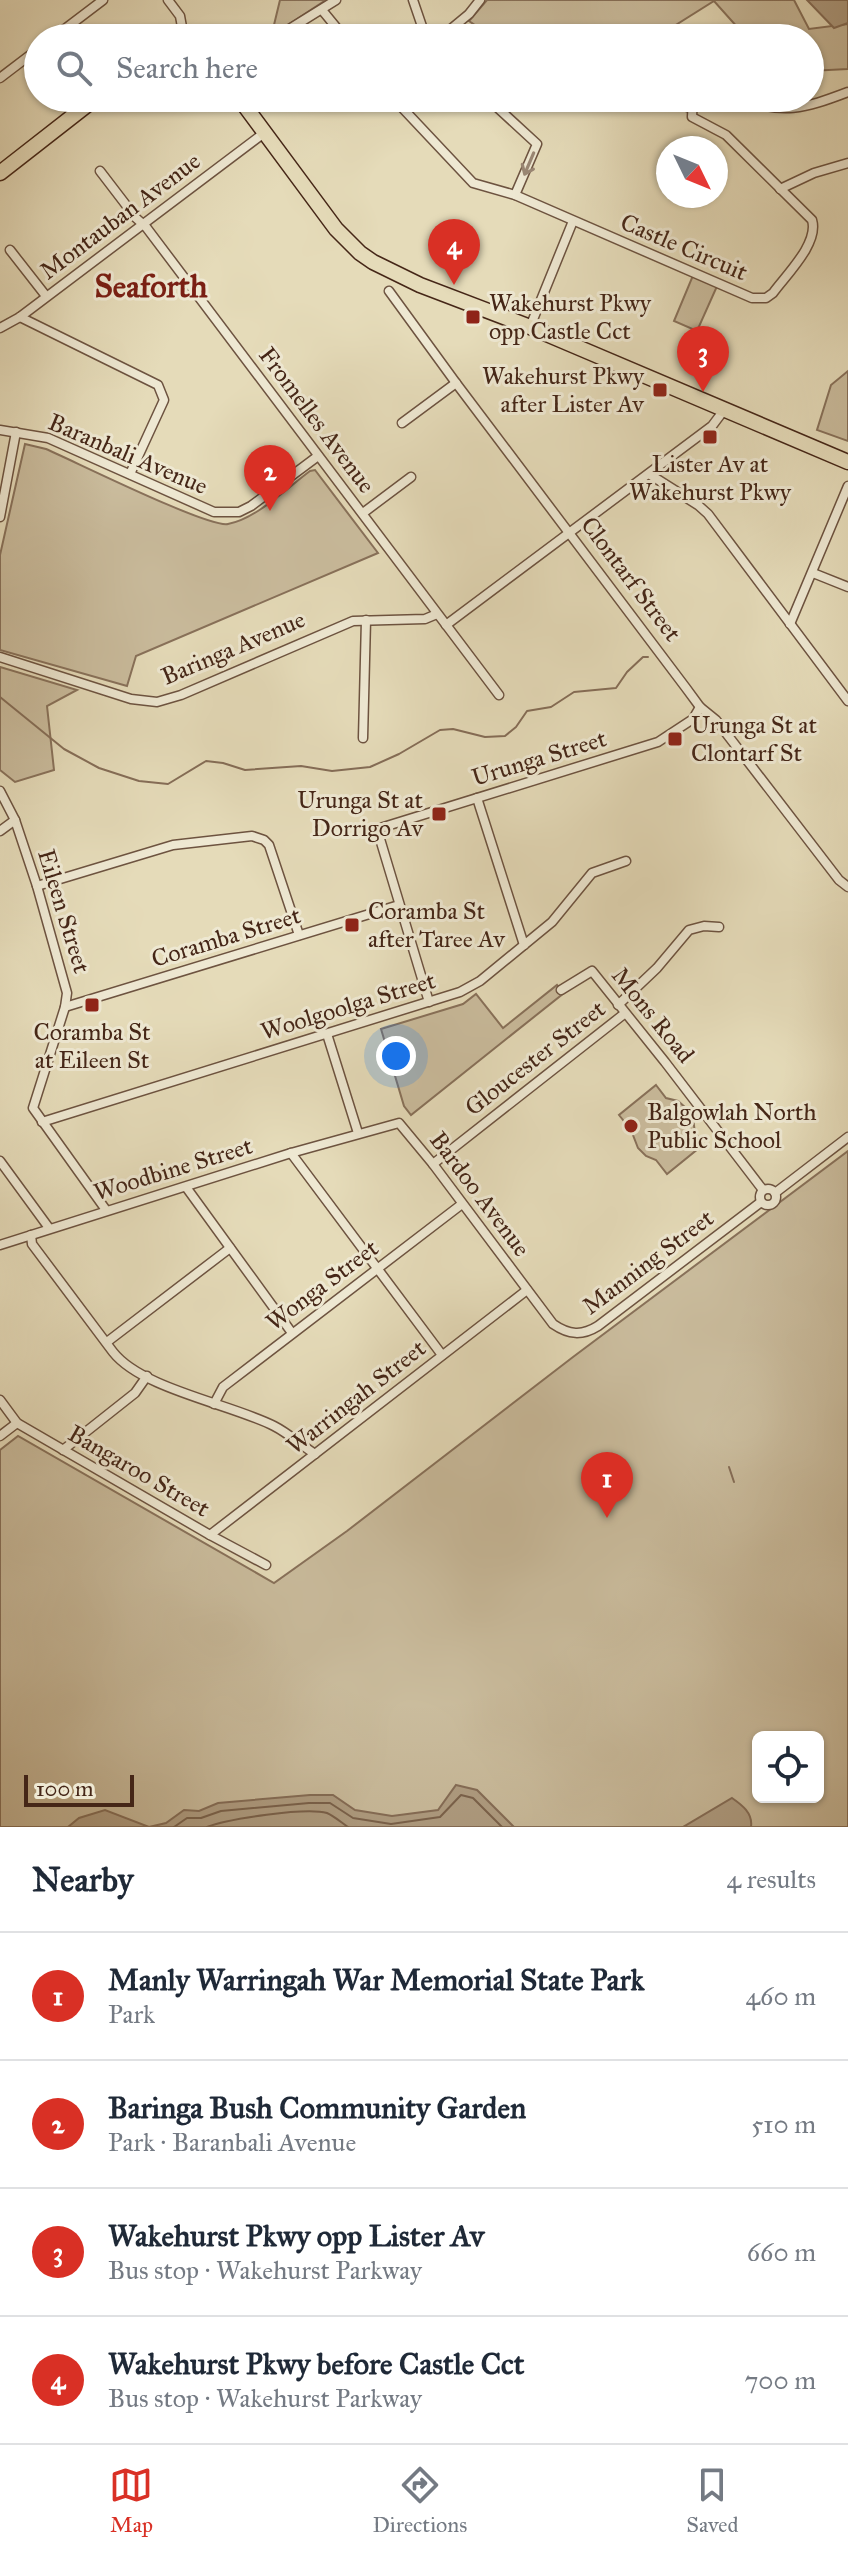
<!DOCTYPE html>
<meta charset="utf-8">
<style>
:root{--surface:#fff;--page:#f6f6f7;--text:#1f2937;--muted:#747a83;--line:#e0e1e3;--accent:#d93025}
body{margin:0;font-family:"IM FELL Great Primer",serif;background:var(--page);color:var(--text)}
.controls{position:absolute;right:24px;bottom:24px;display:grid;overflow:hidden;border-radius:12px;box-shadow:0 2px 6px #0004}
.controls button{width:72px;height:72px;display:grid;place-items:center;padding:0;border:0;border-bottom:2px solid var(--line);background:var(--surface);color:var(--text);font:40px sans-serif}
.compass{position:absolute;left:656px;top:136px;width:72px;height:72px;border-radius:50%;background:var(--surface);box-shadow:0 2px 6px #0004;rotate:133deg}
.scale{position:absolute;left:24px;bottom:20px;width:110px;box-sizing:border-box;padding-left:8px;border:4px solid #452617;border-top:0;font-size:22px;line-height:28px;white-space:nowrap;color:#452617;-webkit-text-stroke:6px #eee8d2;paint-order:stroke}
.you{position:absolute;left:396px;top:1056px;width:28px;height:28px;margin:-20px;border:6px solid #fff;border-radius:50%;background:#1a73e8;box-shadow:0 0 0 12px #1a73e833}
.badge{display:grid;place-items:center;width:52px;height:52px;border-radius:50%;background:var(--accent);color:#fff;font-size:26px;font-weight:700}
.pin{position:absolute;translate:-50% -66px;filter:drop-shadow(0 2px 4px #0008)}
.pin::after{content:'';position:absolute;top:42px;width:28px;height:24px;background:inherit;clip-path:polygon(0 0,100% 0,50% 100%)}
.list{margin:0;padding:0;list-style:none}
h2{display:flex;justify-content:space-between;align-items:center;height:104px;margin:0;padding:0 32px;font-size:34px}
h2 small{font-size:26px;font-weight:400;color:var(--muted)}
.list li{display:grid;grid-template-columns:52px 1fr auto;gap:24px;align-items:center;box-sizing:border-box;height:128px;padding:0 32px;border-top:2px solid var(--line)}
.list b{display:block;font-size:30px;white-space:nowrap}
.list p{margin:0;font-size:26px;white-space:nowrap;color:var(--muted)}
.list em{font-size:26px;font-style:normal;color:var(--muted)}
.icon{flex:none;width:44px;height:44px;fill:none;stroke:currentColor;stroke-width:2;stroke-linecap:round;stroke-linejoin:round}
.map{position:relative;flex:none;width:848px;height:1827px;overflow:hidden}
.search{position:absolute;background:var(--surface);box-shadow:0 2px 6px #0004;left:24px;right:24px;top:24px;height:88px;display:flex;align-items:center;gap:20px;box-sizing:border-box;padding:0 28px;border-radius:44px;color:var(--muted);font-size:30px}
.sheet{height:616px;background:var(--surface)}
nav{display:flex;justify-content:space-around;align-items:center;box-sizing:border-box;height:112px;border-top:2px solid var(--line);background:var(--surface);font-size:22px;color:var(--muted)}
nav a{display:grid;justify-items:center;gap:4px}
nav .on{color:var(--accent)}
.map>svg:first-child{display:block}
.green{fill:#cabc9d;stroke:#88715a;stroke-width:2;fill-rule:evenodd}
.water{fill:#af9d82;stroke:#856d57;stroke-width:2}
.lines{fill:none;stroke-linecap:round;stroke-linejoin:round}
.shore{stroke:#7a624c;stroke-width:2}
.stream{stroke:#856d57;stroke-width:2}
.street-casing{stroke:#6d5340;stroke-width:11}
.primary-casing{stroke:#452617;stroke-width:17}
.street{stroke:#eee8d2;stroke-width:8}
.primary{stroke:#e5dbb9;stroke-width:14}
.oneway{stroke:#9a8774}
.poi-dot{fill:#8f2418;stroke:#eee8d2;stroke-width:3}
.labels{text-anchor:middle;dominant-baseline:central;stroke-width:6;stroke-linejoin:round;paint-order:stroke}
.street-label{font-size:24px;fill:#452617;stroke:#eee8d2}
.poi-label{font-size:24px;fill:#452617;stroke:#eee8d2;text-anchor:start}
.district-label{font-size:32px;font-weight:bold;fill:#7a1f14;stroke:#eee8d2}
</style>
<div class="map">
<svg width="848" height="1827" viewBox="0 0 848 1827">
<rect width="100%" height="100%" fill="#e5dbb9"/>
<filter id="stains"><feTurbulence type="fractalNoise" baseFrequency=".0025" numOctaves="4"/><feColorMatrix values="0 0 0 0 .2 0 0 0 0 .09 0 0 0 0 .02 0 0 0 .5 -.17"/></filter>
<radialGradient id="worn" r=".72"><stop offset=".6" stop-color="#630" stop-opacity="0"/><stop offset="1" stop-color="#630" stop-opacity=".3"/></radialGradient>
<g class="green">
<polygon points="280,0 326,0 274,34 273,29"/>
<polygon points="487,0 794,0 809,29 848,24 848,69 810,71 810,38 747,38 714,1 655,38 494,38 469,21"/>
<polygon points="694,273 718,284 697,331 674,321"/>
<polygon points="848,371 848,441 817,430 831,385"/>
<path d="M25,444l21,5c28,12 162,79 182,75 28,-5 59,-36 82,-53l5,-1 63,83 -242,103 -9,30 -127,-36v-95z"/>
<polygon points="0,667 77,690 47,706 54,770 15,782 0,770"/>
<polygon points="557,985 564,993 411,1115 404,1106 381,1029 463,1004 476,994 503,1028"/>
<polygon points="656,1085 666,1098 678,1101 687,1109 693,1118 695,1133 704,1144 667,1174 656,1160 646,1156 638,1148 631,1130 619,1115"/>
<path d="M848,1151v676h-848v-377l18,-14 256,147 73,-52 226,-174zM758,1737h60v60h-60z"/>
</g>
<g class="water">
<polygon points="807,0 848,0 848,23 834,28"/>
<polygon points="456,1785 477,1790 514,1827 68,1827 79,1818 105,1810 149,1827 166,1823 184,1810 199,1811 218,1803 310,1795 333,1795 355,1810 392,1816 438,1810"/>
<path d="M732,1798c10,7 21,15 19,29h-68z"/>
</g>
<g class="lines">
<g class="shore">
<polyline points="174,1827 187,1818 201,1818 221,1811 309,1803 330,1803 353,1818 391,1824 440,1817 461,1795 473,1798 502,1827"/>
<path d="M207,1827c20,-8 99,-20 120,-14 7,3 15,10 21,14"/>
</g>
<g class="stream">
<polyline points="0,697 64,749 99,768 139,781 168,784 206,761 223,763 245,770 301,766 332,771 370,767 399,754 440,730 453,729 485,737 505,736 516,727 527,711 551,707 574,692 616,688 627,672 643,657 648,657"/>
<polyline points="729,1467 734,1482"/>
</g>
<g class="street-casing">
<g id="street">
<polyline points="168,0 180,16 184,38"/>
<polyline points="413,0 426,38"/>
<polyline points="322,10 345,38"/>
<polyline points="53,38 103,0"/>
<polyline points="275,38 336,0"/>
<polyline points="440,38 469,14 480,0"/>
<polyline points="0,78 38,49"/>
<path d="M393,98l80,85 42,12 237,103h14l7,-5c14,-19 46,-50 39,-73l-86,-85 -34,-18 1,-19"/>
<polyline points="487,98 537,144 515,195"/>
<polyline points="652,98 691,108"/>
<path d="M737,98c47,17 66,11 111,-6"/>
<polyline points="100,171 136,218 146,227 499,695"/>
<polyline points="780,189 814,173 848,163"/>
<polyline points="10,250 46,296"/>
<polyline points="389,291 456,383 686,688 700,707 716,720 839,880 848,887"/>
<polyline points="20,317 158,385 164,400 130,474"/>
<polyline points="530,327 573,221"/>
<polyline points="0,328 20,317 264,133"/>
<polyline points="402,423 456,383"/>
<polyline points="0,430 48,438 214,512 239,512 251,506 318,456"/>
<polyline points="649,474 698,505 708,514 848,701"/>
<polyline points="363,513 411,477"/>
<polyline points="0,517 16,432"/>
<polyline points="813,573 848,587"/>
<polyline points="790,624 848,486"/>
<polyline points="446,625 712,426 724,410"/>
<polyline points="0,657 131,699 157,702 181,695 353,621 425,619 437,614"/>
<polyline points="363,738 366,620"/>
<polyline points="0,791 15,820 37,886 67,993 65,1007 33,1108 106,1210"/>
<polyline points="477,798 524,945"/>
<polyline points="0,831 15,820"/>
<polyline points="37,886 173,845 252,836 264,840 269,845 299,935"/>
<polyline points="561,990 592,971 665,1062 763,1190"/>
<polyline points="429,1002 377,829 658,742 693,719 700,707"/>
<polyline points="618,1005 657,968 689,930 704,926 719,927"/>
<polyline points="65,1007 399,905"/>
<polyline points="327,1034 358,1133"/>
<polyline points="42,1122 460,992 480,981 552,922 592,873 626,861"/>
<polyline points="291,1153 442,1355"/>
<polyline points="0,1161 49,1228"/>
<polyline points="433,1164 624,1014"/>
<polyline points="186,1187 292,1333"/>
<circle cx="768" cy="1197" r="8"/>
<polyline points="775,1193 848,1137"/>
<path d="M31,1235l1,9 81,108c29,37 118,52 161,74 14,7 27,19 41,28"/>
<path d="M0,1245l291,-92 108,-30 34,41 120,160c16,11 29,12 45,2l163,-124"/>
<polyline points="107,1342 230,1248"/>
<polyline points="0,1400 17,1423 210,1535 266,1565"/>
<polyline points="214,1404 223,1387 462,1204"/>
<polyline points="0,1436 17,1423"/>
<polyline points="63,1450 135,1393 147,1376"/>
<polyline points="210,1535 527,1290"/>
</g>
</g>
<g class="primary-casing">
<g id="primary">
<polyline points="239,98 336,229 360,253 373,262 420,285 530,327 848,462"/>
<polyline points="0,173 96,98"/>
</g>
</g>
<use href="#street" class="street"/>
<use href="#primary" class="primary"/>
</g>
<defs><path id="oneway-shaft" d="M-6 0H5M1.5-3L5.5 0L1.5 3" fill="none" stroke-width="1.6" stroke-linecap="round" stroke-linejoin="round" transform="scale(2)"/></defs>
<use class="oneway" href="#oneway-shaft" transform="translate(529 164) rotate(113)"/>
<g class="poi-dot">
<rect x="465" y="309" width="16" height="16" rx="4"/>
<rect x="652" y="382" width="16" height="16" rx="4"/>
<rect x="702" y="429" width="16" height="16" rx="4"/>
<rect x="667" y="731" width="16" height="16" rx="4"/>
<rect x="431" y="806" width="16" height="16" rx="4"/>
<rect x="344" y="917" width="16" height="16" rx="4"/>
<rect x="84" y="997" width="16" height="16" rx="4"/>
<circle cx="631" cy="1126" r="8"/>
</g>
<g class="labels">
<g class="street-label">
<text transform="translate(120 216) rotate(-37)">Montauban Avenue</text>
<text transform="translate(684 247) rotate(23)">Castle Circuit</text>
<text transform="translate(317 420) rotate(53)">Fromelles Avenue</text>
<text transform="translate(128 454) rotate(23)">Baranbali Avenue</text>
<text transform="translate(631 579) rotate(53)">Clontarf Street</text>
<text transform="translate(233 648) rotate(-23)">Baringa Avenue</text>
<text transform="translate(539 758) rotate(-17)">Urunga Street</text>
<text transform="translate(64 911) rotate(73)">Eileen Street</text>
<text transform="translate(226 937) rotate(-17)">Coramba Street</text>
<text transform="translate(348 1006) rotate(-17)">Woolgoolga Street</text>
<text transform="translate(653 1015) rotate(51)">Mons Road</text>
<text transform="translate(535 1058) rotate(-38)">Gloucester Street</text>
<text transform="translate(173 1169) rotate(-17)">Woodbine Street</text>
<text transform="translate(480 1194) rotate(53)">Bardoo Avenue</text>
<text transform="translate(648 1262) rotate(-37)">Manning Street</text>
<text transform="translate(322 1285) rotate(-37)">Wonga Street</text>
<text transform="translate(356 1397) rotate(-38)">Warringah Street</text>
<text transform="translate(139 1471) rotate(30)">Bangaroo Street</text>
</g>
<g class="poi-label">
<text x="489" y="303">Wakehurst Pkwy<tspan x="489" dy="28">opp Castle Cct</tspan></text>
<text x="644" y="376" text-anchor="end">Wakehurst Pkwy<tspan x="644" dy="28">after Lister Av</tspan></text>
<text x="710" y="464" text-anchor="middle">Lister Av at<tspan x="710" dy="28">Wakehurst Pkwy</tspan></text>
<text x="691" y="725">Urunga St at<tspan x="691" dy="28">Clontarf St</tspan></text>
<text x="423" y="800" text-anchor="end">Urunga St at<tspan x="423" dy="28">Dorrigo Av</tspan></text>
<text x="368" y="911">Coramba St<tspan x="368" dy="28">after Taree Av</tspan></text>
<text x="92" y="1032" text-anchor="middle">Coramba St<tspan x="92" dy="28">at Eileen St</tspan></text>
<text x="647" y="1112">Balgowlah North<tspan x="647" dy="28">Public School</tspan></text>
</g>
<g class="district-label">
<text x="151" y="286">Seaforth</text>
</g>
</g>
<rect width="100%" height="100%" filter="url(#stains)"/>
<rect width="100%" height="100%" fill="url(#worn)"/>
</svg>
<div class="controls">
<button><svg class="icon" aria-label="locate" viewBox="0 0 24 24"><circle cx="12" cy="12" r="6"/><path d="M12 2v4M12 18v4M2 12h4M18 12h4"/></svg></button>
</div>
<svg class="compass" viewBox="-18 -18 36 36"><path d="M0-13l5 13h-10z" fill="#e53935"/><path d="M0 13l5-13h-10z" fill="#747a83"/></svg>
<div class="scale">100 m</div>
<div class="you"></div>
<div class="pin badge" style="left:607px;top:1518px">1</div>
<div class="pin badge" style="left:270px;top:511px">2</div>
<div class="pin badge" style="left:703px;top:392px">3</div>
<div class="pin badge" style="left:454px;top:285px">4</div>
<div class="search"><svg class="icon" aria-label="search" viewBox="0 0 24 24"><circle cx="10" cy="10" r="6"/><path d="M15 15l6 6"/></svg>Search here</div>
</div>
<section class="sheet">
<h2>Nearby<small>4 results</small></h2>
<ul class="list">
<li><span class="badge">1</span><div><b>Manly Warringah War Memorial State Park</b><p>Park</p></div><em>460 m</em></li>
<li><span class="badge">2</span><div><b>Baringa Bush Community Garden</b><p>Park · Baranbali Avenue</p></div><em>510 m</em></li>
<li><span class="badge">3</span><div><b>Wakehurst Pkwy opp Lister Av</b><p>Bus stop · Wakehurst Parkway</p></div><em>660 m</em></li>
<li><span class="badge">4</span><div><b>Wakehurst Pkwy before Castle Cct</b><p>Bus stop · Wakehurst Parkway</p></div><em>700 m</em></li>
</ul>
</section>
<nav>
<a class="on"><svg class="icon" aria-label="map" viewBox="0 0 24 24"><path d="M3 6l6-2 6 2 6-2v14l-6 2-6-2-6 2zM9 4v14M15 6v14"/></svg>Map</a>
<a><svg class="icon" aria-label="directions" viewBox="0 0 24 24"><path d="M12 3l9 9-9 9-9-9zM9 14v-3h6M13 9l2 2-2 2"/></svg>Directions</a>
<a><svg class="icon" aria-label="saved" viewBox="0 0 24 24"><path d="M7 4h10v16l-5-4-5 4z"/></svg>Saved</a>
</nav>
